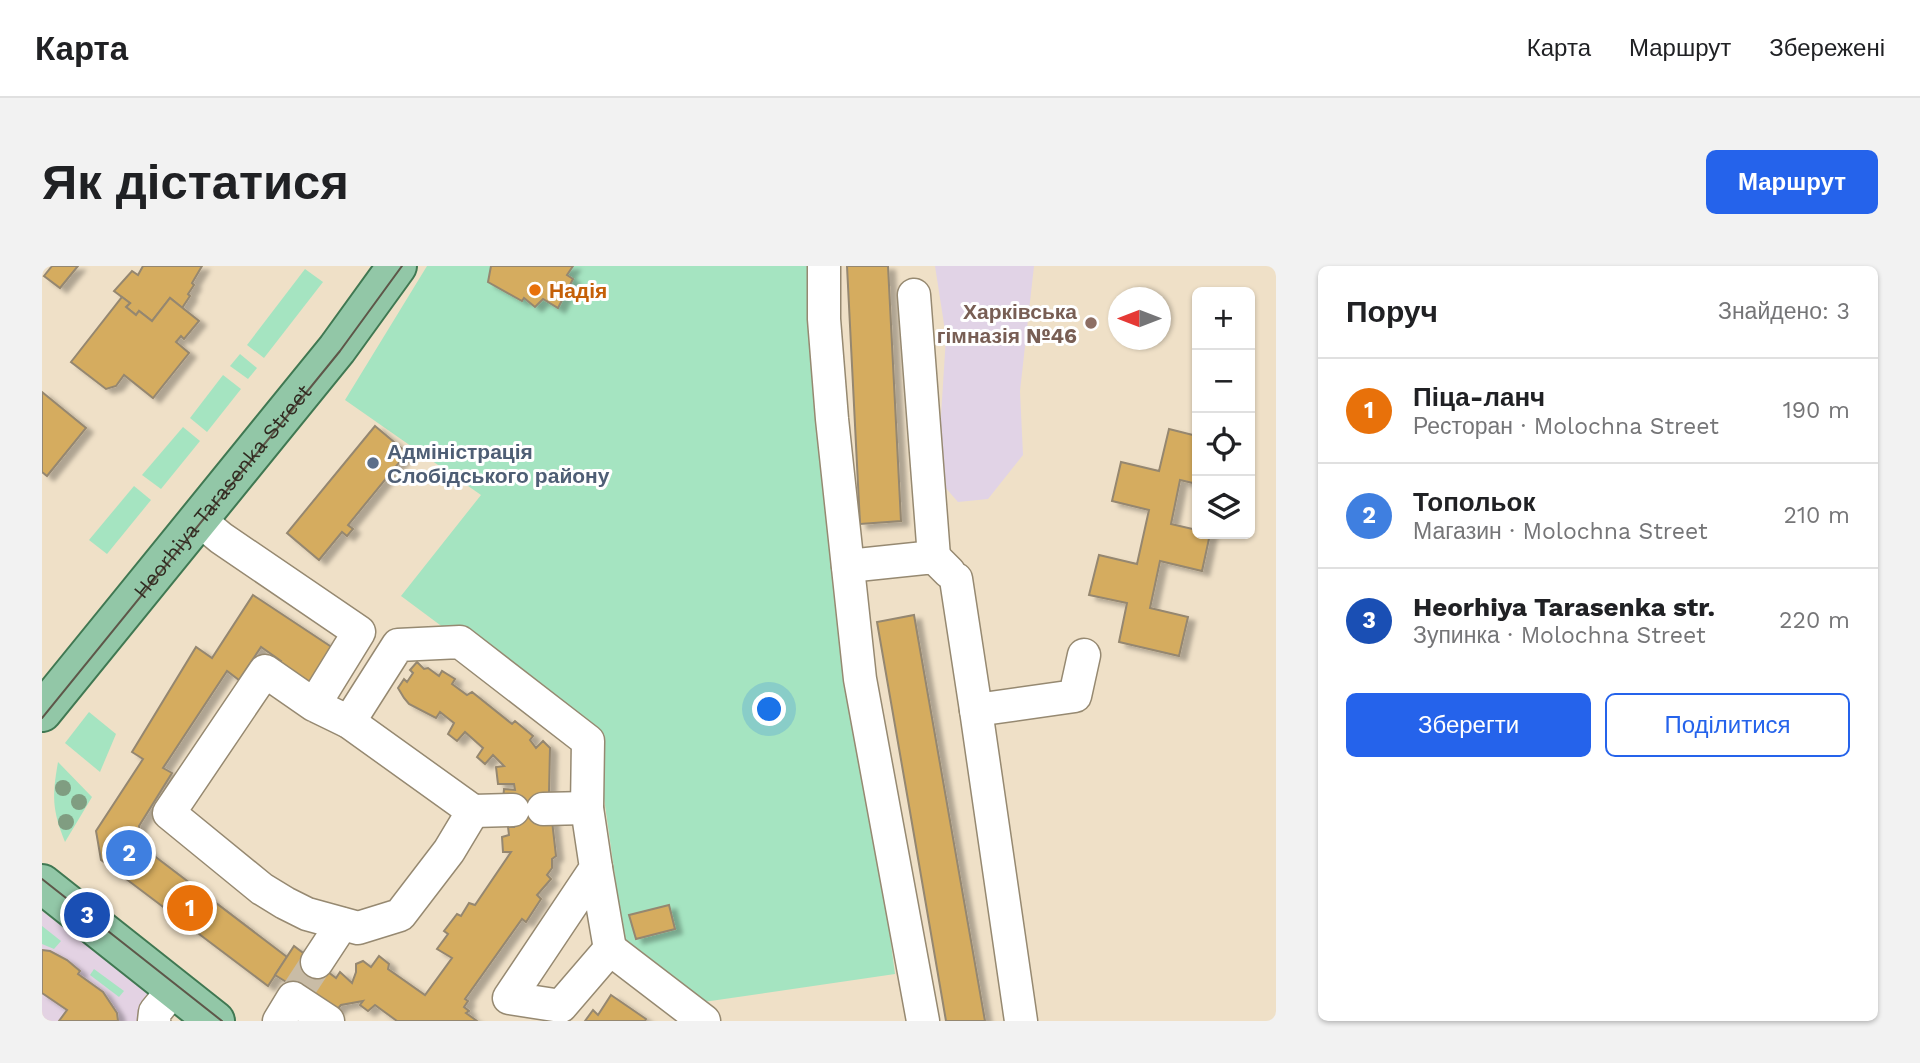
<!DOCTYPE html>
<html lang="uk">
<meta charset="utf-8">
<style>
:root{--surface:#fff;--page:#f2f2f2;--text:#202124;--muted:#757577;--line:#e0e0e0;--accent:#2563eb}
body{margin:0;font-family:"Work Sans",sans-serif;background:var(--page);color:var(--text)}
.controls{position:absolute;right:21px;top:21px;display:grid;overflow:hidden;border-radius:10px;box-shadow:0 2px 5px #0004}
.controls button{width:63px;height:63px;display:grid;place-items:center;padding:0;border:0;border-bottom:2px solid var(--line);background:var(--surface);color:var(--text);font:35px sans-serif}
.compass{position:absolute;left:1066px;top:21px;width:63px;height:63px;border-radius:50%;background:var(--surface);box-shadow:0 2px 5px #0004;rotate:270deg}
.you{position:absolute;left:728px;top:444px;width:24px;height:24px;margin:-18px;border:5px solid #fff;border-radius:50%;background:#1a73e8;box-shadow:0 0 0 10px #1a73e833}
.badge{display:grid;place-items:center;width:46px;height:46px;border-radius:50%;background:var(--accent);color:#fff;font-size:23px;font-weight:700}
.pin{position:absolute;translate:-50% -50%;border:4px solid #fff;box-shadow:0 2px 7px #0006}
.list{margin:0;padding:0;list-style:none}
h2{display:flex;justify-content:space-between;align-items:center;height:91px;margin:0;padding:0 28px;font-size:30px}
h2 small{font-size:23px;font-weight:400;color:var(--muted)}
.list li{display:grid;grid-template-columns:46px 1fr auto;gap:21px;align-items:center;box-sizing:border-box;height:105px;padding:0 28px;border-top:2px solid var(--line)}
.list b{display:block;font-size:26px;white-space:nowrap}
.list p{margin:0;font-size:23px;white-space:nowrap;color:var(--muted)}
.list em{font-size:23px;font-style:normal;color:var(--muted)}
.actions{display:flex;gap:14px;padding:21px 28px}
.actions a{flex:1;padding:16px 0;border:2px solid var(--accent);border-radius:10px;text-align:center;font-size:24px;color:var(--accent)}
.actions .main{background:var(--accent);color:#fff}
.icon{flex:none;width:38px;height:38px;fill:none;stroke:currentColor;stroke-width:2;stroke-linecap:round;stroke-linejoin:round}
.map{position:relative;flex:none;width:1234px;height:755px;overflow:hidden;border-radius:10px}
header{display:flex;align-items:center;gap:42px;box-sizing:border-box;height:98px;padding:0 35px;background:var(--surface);border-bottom:2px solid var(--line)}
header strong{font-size:33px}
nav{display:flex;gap:38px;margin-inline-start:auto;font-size:24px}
.intro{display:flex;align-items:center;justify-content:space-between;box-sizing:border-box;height:168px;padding:0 42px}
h1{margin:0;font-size:49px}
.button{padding:18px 32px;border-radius:10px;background:var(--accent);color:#fff;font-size:24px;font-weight:700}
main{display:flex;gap:42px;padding:0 42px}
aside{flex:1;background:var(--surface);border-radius:10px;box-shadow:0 2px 5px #0004}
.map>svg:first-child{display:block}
.commercial{fill:#e3d2e3}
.industrial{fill:#e1d3e6}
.green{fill:#a5e4c1}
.building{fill:#d5ac5e;stroke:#958770;stroke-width:2;filter:url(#shadow)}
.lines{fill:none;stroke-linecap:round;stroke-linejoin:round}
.minor-tunnel{stroke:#c9bca6;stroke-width:32;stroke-dasharray:32 16;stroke-linecap:butt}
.minor-casing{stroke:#968971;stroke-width:35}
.major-casing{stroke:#407852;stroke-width:42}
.minor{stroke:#fff;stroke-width:32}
.major{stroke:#92c7a7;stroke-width:38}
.tram{stroke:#5e5749;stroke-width:2}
.tree{fill:#809d81}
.food-dot{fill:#e8710a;stroke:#fff;stroke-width:2.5}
.education-dot{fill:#8d6e63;stroke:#fff;stroke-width:2.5}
.service-dot{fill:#5c6f8a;stroke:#fff;stroke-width:2.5}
.labels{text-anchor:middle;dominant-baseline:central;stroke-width:6;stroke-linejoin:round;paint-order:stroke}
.food-label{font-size:21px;font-weight:bold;fill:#c56008;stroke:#fff;text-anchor:start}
.education-label{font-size:21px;font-weight:bold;fill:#785e54;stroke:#fff;text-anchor:end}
.service-label{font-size:21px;font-weight:bold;fill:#4e5e75;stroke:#fff;text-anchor:start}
.street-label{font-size:21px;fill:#302b21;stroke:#fff}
</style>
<header>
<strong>Карта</strong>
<nav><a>Карта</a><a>Маршрут</a><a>Збережені</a></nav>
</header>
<div class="intro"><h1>Як дістатися</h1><a class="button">Маршрут</a></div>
<main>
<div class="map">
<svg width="1234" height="755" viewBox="0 0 1234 755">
<defs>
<filter id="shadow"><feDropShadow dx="7" dy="4.5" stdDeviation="2" flood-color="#0004"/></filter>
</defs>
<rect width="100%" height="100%" fill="#efe0c7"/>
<polygon class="commercial" points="0,645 116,733 97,755 0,755"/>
<polygon class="industrial" points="893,0 992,0 978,125 981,189 946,233 916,236 895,212 904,71"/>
<g class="green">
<polygon points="385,0 787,0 790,232 853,708 641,739 585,696 554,475 359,330 439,229 303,134"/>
<polygon points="263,3 281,16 222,92 205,79"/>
<polygon points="198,88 215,102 206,113 188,100"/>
<polygon points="181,109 199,123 165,166 148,152"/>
<polygon points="141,161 158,175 119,223 100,209"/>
<polygon points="92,220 109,234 65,288 47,274"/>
<polygon points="47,446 74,468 58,506 23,477"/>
<path d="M16,496l34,35 -27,45c-13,-32 -13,-46 -7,-80z"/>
<polygon points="0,660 19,675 12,683 0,678"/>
<polygon points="52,703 82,725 77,731 48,709"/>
</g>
<g class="building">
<polygon points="10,0 36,0 18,22 2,10"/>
<polygon points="101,0 160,0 150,17 152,19 146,28 148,30 140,42 128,32 110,55 97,45 94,49 84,41 88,37 72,25 90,5 96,9"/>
<polygon points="449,0 531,0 525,9 531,13 516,42 501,33 493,41 482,32 480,35 446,16"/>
<polygon points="805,0 846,0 859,255 818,258"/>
<polygon points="80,31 88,37 84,41 94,49 97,45 110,55 128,32 157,55 142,73 139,70 134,76 147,87 111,132 82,109 74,120 64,123 29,96"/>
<polygon points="0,126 44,162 5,210 0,206"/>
<polygon points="333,160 365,187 306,259 311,263 305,270 300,266 277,294 245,267"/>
<polygon points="1127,163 1155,170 1155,218 1138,214 1129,258 1155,264 1155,268 1168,268 1160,305 1118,295 1108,342 1146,351 1137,390 1077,376 1085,337 1047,329 1057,289 1095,298 1107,244 1070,235 1079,196 1117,205"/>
<polygon points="211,329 291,382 264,423 234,403 239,395 219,381 197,414 185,405 121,502 130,507 97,560 98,579 245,691 226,720 59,594 54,565 101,493 90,486 154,381 170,392"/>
<polygon points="872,349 943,755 904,755 866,534 835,356"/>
<polygon points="375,396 382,403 386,402 397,410 400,405 413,413 410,418 425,429 430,426 470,458 473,455 491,470 488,474 494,482 501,475 508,482 507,528 514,590 510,593 510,602 505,609 509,613 495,629 499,633 484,656 480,653 423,733 426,735 422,741 427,745 424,747 435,755 355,755 333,739 326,745 318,739 321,735 299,739 293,746 233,709 252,680 294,712 298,706 310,717 314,706 314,698 321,695 329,701 337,690 347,698 346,703 383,729 410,692 395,683 406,668 402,665 415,648 419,650 427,637 433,639 469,586 461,586 460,571 467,569 466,561 472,561 470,534 461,534 462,523 473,524 472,518 456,518 454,501 462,500 451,489 443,498 435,491 441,482 423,466 415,475 406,468 412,457 398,446 394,452 367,438 362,432 356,422 362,413 365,416 371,407 368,404"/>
<polygon points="627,639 633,663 594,673 587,649"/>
<polygon points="0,684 8,685 25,694 38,705 36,708 61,726 75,747 76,755 17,755 25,744 0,727"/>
<polygon points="569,729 604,753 603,755 543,755 551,744 556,749"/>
</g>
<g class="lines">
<polyline class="minor-tunnel" points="256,725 275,696"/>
<g class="minor-casing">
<g id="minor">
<polyline points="782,0 782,53 790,153 818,413 881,755"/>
<polyline points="872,29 892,291"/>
<polyline points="155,252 179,272 317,366 272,439 223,405 127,547 220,623 243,637 265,648 316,662 358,649 407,585 431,545 307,456 272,439"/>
<polyline points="806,300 892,291 907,306"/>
<polyline points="914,313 934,444 1033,430 1042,389"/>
<polyline points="934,444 979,755"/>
<polyline points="307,456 356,379 418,376 546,475 545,542 554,602 467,732 519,740 568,683 662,755"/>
<polyline points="501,543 545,542"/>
<polyline points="431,545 471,544"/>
<polyline points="554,602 568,683"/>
<polyline points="275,696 300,658"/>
<polyline points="112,755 113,746 131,724"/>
<polyline points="237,755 251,732 286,755"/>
</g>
</g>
<g class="major-casing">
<g id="major">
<path id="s1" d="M0,446l295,-363 60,-83"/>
<polyline points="0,618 173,755"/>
</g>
</g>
<use href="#minor" class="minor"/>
<use href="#major" class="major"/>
<g class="tram">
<polyline points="0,452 298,85 360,0"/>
<polyline points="0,613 180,755"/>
</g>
</g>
<g class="tree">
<circle cx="21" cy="522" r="8"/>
<circle cx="37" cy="536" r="8"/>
<circle cx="24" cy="556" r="8"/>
</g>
<circle class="food-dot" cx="493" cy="24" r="7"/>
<circle class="education-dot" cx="1049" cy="57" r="7"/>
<circle class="service-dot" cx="331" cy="197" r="7"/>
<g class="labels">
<g class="food-label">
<text x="507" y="24">Надія</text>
</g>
<g class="education-label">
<text x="1035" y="45">Харківська<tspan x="1035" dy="24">гімназія №46</tspan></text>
</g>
<g class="service-label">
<text x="345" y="185">Адміністрація<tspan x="345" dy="24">Слобідського району</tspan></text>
</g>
<g class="street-label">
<text stroke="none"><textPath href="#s1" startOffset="285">Heorhiya Tarasenka Street</textPath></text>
</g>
</g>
</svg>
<div class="controls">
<button>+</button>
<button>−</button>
<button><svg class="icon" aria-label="locate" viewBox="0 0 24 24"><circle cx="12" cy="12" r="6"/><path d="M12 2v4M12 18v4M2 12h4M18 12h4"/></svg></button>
<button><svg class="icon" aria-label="layers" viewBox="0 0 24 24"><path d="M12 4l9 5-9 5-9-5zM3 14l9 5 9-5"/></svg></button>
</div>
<svg class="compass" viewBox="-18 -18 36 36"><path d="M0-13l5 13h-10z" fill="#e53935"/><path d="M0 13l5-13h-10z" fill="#757577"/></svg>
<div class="you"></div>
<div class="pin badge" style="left:148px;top:642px;background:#e8710a">1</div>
<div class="pin badge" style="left:87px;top:587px;background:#3f7fe0">2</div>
<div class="pin badge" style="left:45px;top:649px;background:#1a4fb4">3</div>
</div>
<aside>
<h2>Поруч<small>Знайдено: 3</small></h2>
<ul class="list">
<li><span class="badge" style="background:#e8710a">1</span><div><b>Піца-ланч</b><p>Ресторан · Molochna Street</p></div><em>190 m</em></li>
<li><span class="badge" style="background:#3f7fe0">2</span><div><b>Топольок</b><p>Магазин · Molochna Street</p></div><em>210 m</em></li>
<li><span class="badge" style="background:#1a4fb4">3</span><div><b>Heorhiya Tarasenka str.</b><p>Зупинка · Molochna Street</p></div><em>220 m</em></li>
</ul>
<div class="actions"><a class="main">Зберегти</a><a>Поділитися</a></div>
</aside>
</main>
